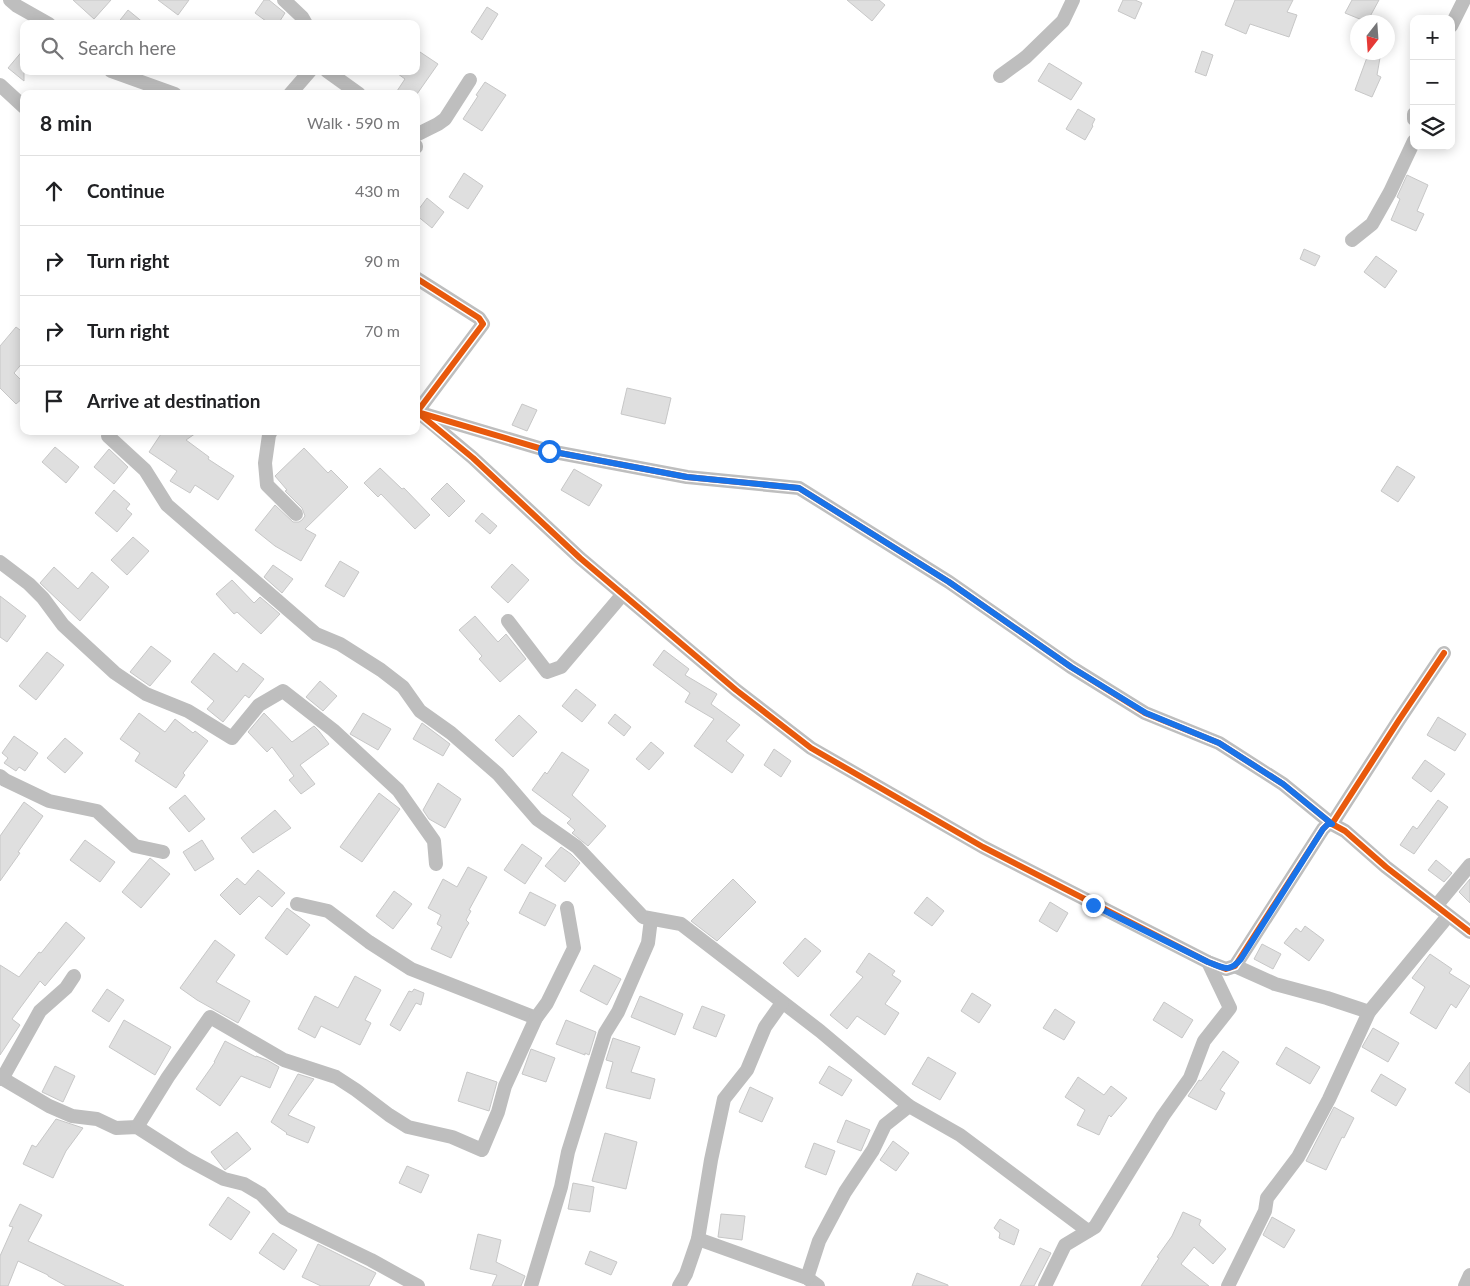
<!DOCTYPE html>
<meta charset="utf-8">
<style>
:root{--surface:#fff;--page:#f6f6f6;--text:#202124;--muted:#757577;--line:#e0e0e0}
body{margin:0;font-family:Lato,sans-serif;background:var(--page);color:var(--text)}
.controls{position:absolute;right:15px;top:15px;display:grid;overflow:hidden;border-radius:10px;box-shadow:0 2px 12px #0003}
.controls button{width:45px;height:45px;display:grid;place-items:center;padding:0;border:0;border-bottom:1px solid var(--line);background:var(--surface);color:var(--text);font:25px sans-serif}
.compass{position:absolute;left:1350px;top:15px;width:45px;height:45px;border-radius:50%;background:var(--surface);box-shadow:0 2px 12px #0003;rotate:197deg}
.stop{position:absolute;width:15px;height:15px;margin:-11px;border:4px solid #1a73e8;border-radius:50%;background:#fff}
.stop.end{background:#1a73e8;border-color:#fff;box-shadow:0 1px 5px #0008}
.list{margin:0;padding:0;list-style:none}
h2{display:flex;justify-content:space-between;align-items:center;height:65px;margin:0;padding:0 20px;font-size:21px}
h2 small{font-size:16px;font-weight:400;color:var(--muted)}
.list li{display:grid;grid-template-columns:32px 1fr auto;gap:15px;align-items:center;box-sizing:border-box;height:70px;padding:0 20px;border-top:1px solid var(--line)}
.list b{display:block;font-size:19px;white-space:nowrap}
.list em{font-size:16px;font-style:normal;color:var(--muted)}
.icon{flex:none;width:28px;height:28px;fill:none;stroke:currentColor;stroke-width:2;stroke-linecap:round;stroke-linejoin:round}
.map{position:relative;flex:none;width:1470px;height:1286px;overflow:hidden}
.search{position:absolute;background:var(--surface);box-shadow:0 2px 12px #0003;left:20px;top:20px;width:400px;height:55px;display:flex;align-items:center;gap:12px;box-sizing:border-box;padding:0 18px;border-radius:10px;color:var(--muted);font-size:19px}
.panel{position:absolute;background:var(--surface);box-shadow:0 2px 12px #0003;left:20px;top:90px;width:400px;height:345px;border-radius:10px}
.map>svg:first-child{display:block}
.building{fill:#dfdfdf;stroke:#c7c7c7}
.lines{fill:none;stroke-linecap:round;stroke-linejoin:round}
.street{stroke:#bebebe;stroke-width:14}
.cycleway-casing{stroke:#fff;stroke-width:9}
.cycleway{stroke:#e8590c;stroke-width:6}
.route{stroke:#1a73e8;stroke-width:6}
</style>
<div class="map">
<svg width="1470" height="1286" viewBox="0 0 1470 1286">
<rect width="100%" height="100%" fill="#fff"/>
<g class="building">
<polygon points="73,0 111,0 94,19"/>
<polygon points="158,0 189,0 178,15"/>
<polygon points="264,0 269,0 285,13 278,24 270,24 255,13"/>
<polygon points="847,0 879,0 885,5 872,21"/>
<polygon points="1123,0 1135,0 1142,3 1135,19 1118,11"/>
<polygon points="1235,0 1293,0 1287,12 1297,15 1289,37 1250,24 1246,34 1225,25"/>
<polygon points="1352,0 1379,0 1367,22 1345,13"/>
<polygon points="487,7 498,14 482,40 471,32"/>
<polygon points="128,10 145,24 117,24"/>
<polygon points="24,49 24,81 8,68"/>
<polygon points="1202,51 1213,55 1206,76 1195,72"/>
<polygon points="420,52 438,64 417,94 395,94 405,79 394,71 416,71 416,58"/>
<polygon points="1369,52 1381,52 1377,75 1381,77 1372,97 1355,90"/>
<polygon points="1049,63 1082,83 1071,100 1038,81"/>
<polygon points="485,82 506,95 482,131 463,119 478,96 476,95"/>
<polygon points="1078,109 1095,119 1092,125 1093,126 1085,140 1066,129"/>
<polygon points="464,173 483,186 468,209 449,197"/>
<polygon points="1407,175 1428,185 1417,211 1424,214 1416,231 1391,220 1400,199 1397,197"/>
<polygon points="427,198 444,212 432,228 416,215 416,213"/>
<polygon points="1304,249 1320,256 1315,266 1300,259"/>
<polygon points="1376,256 1397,271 1385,288 1364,272"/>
<polygon points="16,327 24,333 24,361 14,373 24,383 24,397 16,404 0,388 0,346"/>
<polygon points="627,388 671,398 665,424 621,414"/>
<polygon points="522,404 537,410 527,431 512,425"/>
<polygon points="163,431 199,431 186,440 209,457 208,459 234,476 218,500 195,485 190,493 170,481 177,471 149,452"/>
<polygon points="55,447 79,467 66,483 42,462"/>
<polygon points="304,448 328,473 331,470 348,487 305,529 316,535 301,561 275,546 255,530 275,505 293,522 299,522 302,520 305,516 302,508 285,491 287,490 275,476"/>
<polygon points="109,449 128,467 114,484 94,467"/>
<polygon points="1397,466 1415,477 1398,502 1381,491"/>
<polygon points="380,468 402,489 404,488 430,515 415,529 381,494 378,497 364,483"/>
<polygon points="574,469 602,485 589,506 561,490"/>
<polygon points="447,483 465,501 449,517 431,499"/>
<polygon points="114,490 130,504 126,509 132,514 117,532 95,513"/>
<polygon points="482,513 497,526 490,534 475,521"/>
<polygon points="133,537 149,551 127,575 111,560"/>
<polygon points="340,561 359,572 344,597 325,586"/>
<polygon points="512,564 529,580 508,603 491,587"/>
<polygon points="273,565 293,579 282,593 264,577"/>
<polygon points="54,567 78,589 92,572 109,587 80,621 40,583"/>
<polygon points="232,580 254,603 260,597 280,614 261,634 237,612 234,614 216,594"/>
<polygon points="0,596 26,616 7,642 0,637"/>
<polygon points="475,616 498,642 506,634 526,659 500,682 479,659 482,656 459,630"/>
<polygon points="151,646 171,661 150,686 130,672"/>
<polygon points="664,650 689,669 685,675 717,694 711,704 740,725 726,741 744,755 732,773 694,746 714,719 685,702 690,693 653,665"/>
<polygon points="47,652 64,665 36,700 19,686"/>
<polygon points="214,653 237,672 243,663 264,679 249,698 245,695 223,722 207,709 214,701 191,682"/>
<polygon points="320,681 337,696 323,711 306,697"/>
<polygon points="576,689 596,705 582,722 562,706"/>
<polygon points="139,713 165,732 175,719 193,733 195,731 208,741 183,773 185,775 176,788 135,761 140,753 120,739"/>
<polygon points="264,713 292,742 314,726 319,731 329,744 300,765 315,784 301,794 289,780 294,776 272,747 267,752 248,732"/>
<polygon points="363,713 391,729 378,750 350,734"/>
<polygon points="615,714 631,727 624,736 608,723"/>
<polygon points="519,715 537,732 513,757 495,740"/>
<polygon points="1438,717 1466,734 1455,751 1427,735"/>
<polygon points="422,723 450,744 443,756 413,739"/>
<polygon points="14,736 38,753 25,771 19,767 16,771 4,763 8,758 2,753"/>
<polygon points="65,738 83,753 65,773 47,758"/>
<polygon points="651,742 664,753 649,770 636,759"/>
<polygon points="774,749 791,761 781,777 764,765"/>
<polygon points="562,752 589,770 572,795 606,826 588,846 572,833 575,830 567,823 571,819 532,790 545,772 547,774"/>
<polygon points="1425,760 1445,774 1431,792 1412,778"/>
<polygon points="438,783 461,799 445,828 429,819 423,810"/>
<polygon points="379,793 400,809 362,862 340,847"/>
<polygon points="185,795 205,819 189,832 169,808"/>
<polygon points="1438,800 1448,807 1414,854 1400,845 1413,826 1417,829"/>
<polygon points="24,802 43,816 18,852 20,853 0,881 0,836"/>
<polygon points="275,810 291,828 253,853 241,838"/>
<polygon points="85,840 115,862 100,882 70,860"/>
<polygon points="202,840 214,859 195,871 183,852"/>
<polygon points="522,844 542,858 525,884 504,870"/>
<polygon points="561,847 571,854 580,863 565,882 545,866"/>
<polygon points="150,858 170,874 141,908 122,892"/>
<polygon points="1436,860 1452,873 1444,882 1428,870"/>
<polygon points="468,867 487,877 469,910 471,911 466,920 469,923 464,931 451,958 431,949 442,927 437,924 441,915 428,908 443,879 457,887"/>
<polygon points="258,870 285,893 272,907 259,896 240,915 220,895 237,878 245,885"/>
<polygon points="733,879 756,902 717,941 691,921"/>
<polygon points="1470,879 1470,903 1459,892"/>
<polygon points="394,891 412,904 393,929 376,916"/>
<polygon points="530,892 556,905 545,926 519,913"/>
<polygon points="927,897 944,911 932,926 914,913"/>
<polygon points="1050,902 1068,913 1057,932 1039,921"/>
<polygon points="287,908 310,925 287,955 265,938"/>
<polygon points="66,922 85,938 45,986 40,981 12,1019 20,1025 0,1055 0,965 19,977 39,952 41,953"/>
<polygon points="1305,926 1324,940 1309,961 1284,943 1296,928 1301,932"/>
<polygon points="805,938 821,951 798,977 783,963"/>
<polygon points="215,940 235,955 216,982 250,1001 238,1023 197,1000 180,988"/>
<polygon points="1262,944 1281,954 1273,969 1254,959"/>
<polygon points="869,953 895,971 892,975 901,981 885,1004 899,1013 885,1035 857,1016 847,1029 830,1015 863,977 856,972"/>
<polygon points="1430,954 1452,969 1449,973 1470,986 1456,1008 1451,1004 1436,1029 1410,1013 1425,987 1412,978"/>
<polygon points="594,965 621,979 607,1005 580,991"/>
<polygon points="355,976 381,990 365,1020 371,1023 360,1045 321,1026 315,1038 298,1029 315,996 338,1008"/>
<polygon points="107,989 124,1000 109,1022 92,1011"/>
<polygon points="414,989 424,993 421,1005 416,1003 400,1031 390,1025 409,991 412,992"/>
<polygon points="972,993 991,1005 979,1023 961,1011"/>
<polygon points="640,996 683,1014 675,1035 631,1017"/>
<polygon points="1164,1002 1193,1020 1182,1038 1153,1020"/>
<polygon points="702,1006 725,1015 716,1037 693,1028"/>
<polygon points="1055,1009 1075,1022 1064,1040 1043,1028"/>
<polygon points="124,1020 171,1047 155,1075 109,1047"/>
<polygon points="566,1020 596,1032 589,1055 585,1053 585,1055 556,1044"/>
<polygon points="1373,1028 1399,1043 1388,1062 1362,1047"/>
<polygon points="613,1038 640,1047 631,1072 655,1079 650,1099 606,1088 613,1062 606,1060"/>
<polygon points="225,1041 256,1057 256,1056 267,1060 279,1067 270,1088 241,1076 220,1106 196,1089 215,1062 214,1062"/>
<polygon points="1286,1047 1320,1067 1310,1084 1276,1064"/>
<polygon points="531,1049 555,1058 546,1082 522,1074"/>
<polygon points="1223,1051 1239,1062 1220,1090 1225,1093 1216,1110 1188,1096 1199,1080 1201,1081"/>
<polygon points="928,1057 956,1073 940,1100 912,1084"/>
<polygon points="1470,1062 1470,1093 1455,1083"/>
<polygon points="55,1066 75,1076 63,1102 42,1092"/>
<polygon points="829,1066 852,1080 842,1096 819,1083"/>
<polygon points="467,1072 497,1082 489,1111 458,1101"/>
<polygon points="298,1074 314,1079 288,1115 315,1127 308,1143 286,1134 287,1133 271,1122"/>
<polygon points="1381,1074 1406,1089 1396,1106 1371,1091"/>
<polygon points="1078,1077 1104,1095 1111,1086 1127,1098 1111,1117 1109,1115 1099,1135 1077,1125 1085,1110 1065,1097"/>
<polygon points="750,1087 773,1098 762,1122 739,1112"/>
<polygon points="1334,1107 1354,1118 1344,1138 1342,1137 1326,1170 1306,1161"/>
<polygon points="56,1119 83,1128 66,1151 53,1178 23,1164 32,1145 36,1147"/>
<polygon points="846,1120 870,1130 861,1151 837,1142"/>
<polygon points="237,1132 251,1149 225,1170 211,1152"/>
<polygon points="605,1133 637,1142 626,1189 592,1181"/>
<polygon points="893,1141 909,1153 896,1171 880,1160"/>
<polygon points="814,1143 835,1151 826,1175 805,1167"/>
<polygon points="407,1166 429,1175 421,1193 399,1183"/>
<polygon points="573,1183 594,1187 590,1212 568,1209"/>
<polygon points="228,1197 250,1212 231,1240 209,1225"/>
<polygon points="20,1204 42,1215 28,1241 124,1286 66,1286 48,1276 48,1275 18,1261 8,1286 0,1286 0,1256 13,1227 9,1226"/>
<polygon points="1183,1212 1201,1220 1199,1225 1226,1249 1213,1264 1194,1247 1181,1264 1209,1286 1141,1286 1159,1258 1157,1257 1172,1236"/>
<polygon points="721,1214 745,1216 742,1240 718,1237"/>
<polygon points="1272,1217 1295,1230 1284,1248 1263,1235"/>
<polygon points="1000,1219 1019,1230 1014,1245 999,1238 1000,1233 994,1228"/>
<polygon points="273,1233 297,1250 284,1270 259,1253"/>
<polygon points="478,1234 501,1240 496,1262 525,1276 521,1286 492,1286 497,1275 470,1269"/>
<polygon points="318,1244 376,1273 369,1286 321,1286 302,1277"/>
<polygon points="1040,1248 1051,1253 1034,1286 1020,1286"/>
<polygon points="590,1251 617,1262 611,1275 585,1264"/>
<polygon points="917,1273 948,1285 948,1286 912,1286"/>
</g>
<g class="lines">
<g class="street">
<polyline points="10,0 17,6 49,24"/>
<polyline points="284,0 302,17 306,24"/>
<polyline points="1451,26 1464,0"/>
<polyline points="111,71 175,94"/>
<polyline points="327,71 359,94"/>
<polyline points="1000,76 1026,57 1063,21 1073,0"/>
<polyline points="0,85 24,107"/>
<polyline points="290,94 310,71"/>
<polyline points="1414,114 1414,119"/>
<polyline points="416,135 438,124 445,119 470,80"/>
<polyline points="416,146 416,147"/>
<polyline points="1352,240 1372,224 1390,192 1414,141"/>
<polyline points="416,278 479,318 483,324 417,412 549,451 687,477 799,488 949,582 1071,667 1145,713 1219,743 1283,784 1332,824 1399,720 1444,653"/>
<polyline points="423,416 473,458 580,558 736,690 811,748 983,847 1208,962 1226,969 1235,966 1323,829 1328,824 1332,824 1345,831 1386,867 1470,932"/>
<polyline points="271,431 269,435 265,463 267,485 296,514"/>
<polyline points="108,436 145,470 167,505 316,634 340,644 381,670 403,687 420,711 451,733 498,774 537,819 577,847 643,917 681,924 820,1031 909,1106 960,1135 1088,1231"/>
<polyline points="0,562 29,584 43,598 63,625 115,673 146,694 188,711 232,738 259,705 283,691 333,730 398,790 434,841 436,864"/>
<polyline points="508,621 547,672 561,667 623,594"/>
<polyline points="0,776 5,780 49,801 97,811 135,846 163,852"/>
<polyline points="297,904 328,911 369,942 411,969 536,1018"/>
<polyline points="1436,906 1470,865"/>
<polyline points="1235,966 1275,984 1327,998 1369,1012"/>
<polyline points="782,1003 765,1027 747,1070 724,1099 711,1160 698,1239 807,1278 818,1286"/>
<polyline points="0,1077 49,1106 72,1116 97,1119 116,1128 137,1127 187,1159 224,1179 244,1184 261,1194 284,1218 371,1260 418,1286"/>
<polyline points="2,1079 40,1011 66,988 74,976"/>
<polyline points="137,1127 168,1077 210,1017 284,1060 336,1077 356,1090 389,1115 408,1127 452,1137 482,1150 498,1112 505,1086 536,1018 547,1003 574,948 567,908"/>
<polyline points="807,1278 819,1241 845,1192 873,1150 885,1125 909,1106"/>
<polyline points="531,1286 561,1187 568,1152 605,1033 618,1012 648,943 651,919"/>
<polyline points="679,1286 686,1274 698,1239"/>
<polyline points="1045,1286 1065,1245 1095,1227 1163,1116 1190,1078 1204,1041 1230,1008 1208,962"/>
<polyline points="1228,1286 1265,1211 1267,1198 1298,1157 1329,1099 1369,1012 1448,916"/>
<polyline points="1465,1286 1470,1275"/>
</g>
<g class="cycleway-casing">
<g id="cycleway">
<polyline points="416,278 479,318 483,324 417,412 549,451 687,477 799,488 949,582 1071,667 1145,713 1219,743 1283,784 1332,824 1399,720 1444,653"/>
<polyline points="422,416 473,458 580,558 736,690 811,748 983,847 1208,962 1226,969 1235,966 1323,829 1328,824 1332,824 1345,831 1386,867 1470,932"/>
</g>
</g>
<use href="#cycleway" class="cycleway"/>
</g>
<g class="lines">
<path class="route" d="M549,451l138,26 112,11 150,94 122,85 75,46 73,30 64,41 49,40h-4l-5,5 -82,130c-12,14 -17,9 -33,3l-115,-57"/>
</g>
</svg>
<div class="controls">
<button>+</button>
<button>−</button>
<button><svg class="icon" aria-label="layers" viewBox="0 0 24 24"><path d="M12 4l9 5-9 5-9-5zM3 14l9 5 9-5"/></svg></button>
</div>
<svg class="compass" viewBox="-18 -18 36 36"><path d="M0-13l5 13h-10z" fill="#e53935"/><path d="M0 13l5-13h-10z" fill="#757577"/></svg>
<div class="stop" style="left:549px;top:451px"></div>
<div class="stop end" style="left:1093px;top:905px"></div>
<div class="search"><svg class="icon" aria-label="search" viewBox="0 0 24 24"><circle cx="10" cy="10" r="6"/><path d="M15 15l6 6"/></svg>Search here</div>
<section class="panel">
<h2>8 min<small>Walk · 590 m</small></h2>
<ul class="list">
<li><svg class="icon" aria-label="ahead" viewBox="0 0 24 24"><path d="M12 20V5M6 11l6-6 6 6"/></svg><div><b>Continue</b></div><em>430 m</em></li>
<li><svg class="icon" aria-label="right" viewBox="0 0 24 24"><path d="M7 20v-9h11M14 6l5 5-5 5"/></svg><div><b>Turn right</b></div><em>90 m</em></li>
<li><svg class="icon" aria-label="right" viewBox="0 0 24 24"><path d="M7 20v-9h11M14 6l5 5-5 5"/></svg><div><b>Turn right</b></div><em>70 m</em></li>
<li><svg class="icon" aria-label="arrive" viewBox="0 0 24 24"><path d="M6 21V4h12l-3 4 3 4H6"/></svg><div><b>Arrive at destination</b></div></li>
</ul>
</section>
</div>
